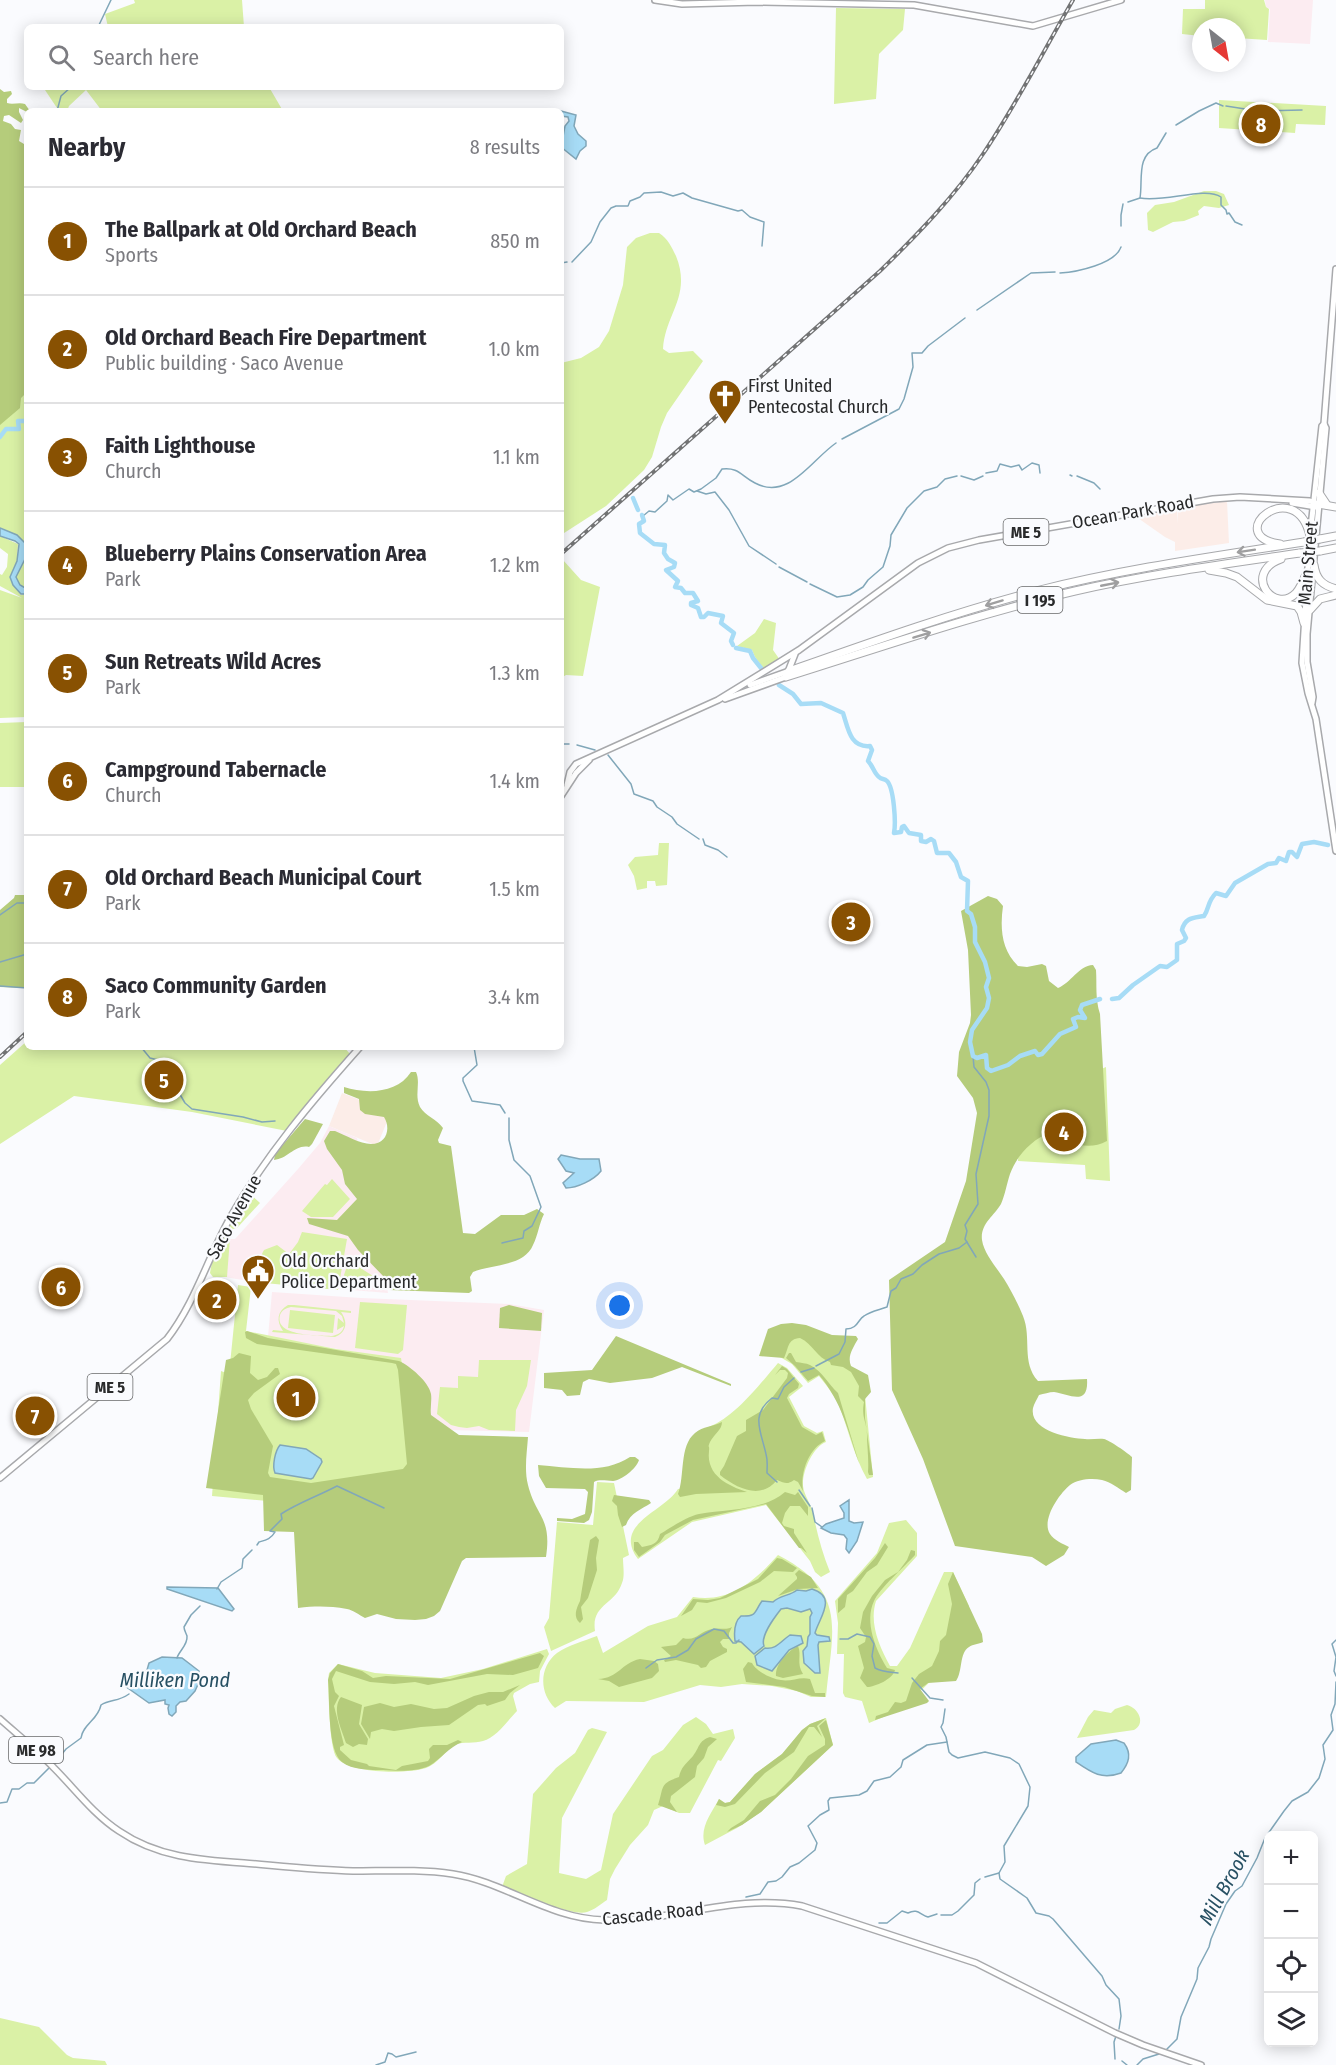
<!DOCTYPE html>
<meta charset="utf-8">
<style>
:root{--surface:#fff;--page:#f2f2f3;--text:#2b2b33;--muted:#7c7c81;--line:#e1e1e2;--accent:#885102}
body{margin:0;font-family:"Fira Sans Condensed",sans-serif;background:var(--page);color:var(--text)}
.controls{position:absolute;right:18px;bottom:18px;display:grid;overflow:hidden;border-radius:9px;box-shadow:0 3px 15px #0003}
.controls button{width:54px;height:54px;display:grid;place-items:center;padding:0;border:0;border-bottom:2px solid var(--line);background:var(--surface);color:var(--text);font:30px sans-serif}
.compass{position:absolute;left:1192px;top:18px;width:54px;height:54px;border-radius:50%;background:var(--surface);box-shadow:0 3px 15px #0003;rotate:149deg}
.you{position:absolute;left:620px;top:1306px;width:21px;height:21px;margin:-15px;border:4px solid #fff;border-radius:50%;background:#1a73e8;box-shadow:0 0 0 9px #1a73e833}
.badge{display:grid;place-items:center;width:39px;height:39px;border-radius:50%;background:var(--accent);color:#fff;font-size:20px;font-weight:700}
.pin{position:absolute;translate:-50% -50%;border:3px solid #fff;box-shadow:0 2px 6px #0006}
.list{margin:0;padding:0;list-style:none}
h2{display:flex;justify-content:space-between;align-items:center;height:78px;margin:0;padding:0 24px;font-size:26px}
h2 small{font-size:20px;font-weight:400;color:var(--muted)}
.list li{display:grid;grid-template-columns:39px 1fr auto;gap:18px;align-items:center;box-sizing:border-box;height:108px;padding:0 24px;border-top:2px solid var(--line)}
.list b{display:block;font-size:22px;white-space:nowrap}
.list p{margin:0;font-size:20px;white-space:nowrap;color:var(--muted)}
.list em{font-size:20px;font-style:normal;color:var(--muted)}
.icon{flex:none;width:33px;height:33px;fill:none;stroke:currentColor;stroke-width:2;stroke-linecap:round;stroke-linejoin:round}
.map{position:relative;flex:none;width:1336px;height:2065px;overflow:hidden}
.search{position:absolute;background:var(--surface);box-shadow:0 3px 15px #0003;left:24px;top:24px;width:540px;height:66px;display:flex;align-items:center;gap:15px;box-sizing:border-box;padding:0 21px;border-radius:9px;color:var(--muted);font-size:22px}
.panel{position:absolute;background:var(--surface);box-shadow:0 3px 15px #0003;left:24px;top:108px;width:540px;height:942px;border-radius:9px}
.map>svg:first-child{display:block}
.commercial{fill:#fcede8}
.education{fill:#fcecf1}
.green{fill:#daf1a6;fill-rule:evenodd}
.forest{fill:#b5cc7b}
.water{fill:#a7dcf6;stroke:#81a7b9;stroke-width:1.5}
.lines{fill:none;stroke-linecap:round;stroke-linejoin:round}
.stream{stroke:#81a7b9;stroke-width:1.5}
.river{stroke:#a7dcf6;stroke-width:4.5}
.major-casing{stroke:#a8a9ac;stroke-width:8}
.highway-casing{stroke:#a8a9ac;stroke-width:9}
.major{stroke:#fff;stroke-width:5}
.highway{stroke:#fff;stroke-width:7}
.rail-casing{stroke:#727374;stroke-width:4}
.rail{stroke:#fafbfe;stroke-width:1.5;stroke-dasharray:4.5;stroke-linecap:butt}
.highway-bridge-casing{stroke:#a8a9ac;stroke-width:9;stroke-linecap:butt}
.highway-bridge{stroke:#fff;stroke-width:7}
.oneway{stroke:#9f9fa0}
.labels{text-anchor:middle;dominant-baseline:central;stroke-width:4.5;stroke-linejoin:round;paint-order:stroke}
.shield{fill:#fafbfe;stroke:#68696a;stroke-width:1.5}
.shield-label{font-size:16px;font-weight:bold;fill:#292a2b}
.poi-label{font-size:18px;fill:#292a2b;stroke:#fafbfe;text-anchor:start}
.street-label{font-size:18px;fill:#292a2b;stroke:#fafbfe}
.water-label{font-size:20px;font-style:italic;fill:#275063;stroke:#fafbfe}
</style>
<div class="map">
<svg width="1336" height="2065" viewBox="0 0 1336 2065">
<rect width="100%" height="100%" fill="#fafbfe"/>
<g class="commercial">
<polygon points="1227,501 1229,543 1175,551 1175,542 1165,537 1135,516 1177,508 1177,524 1178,508"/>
<polygon points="342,1093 391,1112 377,1146 329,1126"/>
</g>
<g class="education">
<polygon points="1265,0 1313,0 1310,44 1268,42 1270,9 1266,7"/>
<polygon points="329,1126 357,1138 388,1293 254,1282 225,1277 229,1239 235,1239 298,1169 320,1143"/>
<polygon points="272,1292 361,1298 509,1304 544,1310 529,1432 409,1429 402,1360 268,1337"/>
</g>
<g class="green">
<polygon points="134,0 242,0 244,27 108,27 105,14 135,3"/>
<polygon points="1205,0 1264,0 1266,7 1269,9 1267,40 1237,38 1237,27 1201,27 1201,36 1182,34 1183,9 1205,9"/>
<polygon points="836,8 905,9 903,30 879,54 876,99 834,104"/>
<polygon points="43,87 269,87 283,111 102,111 86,90 69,106 67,111 59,111"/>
<polygon points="1219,100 1326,106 1325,125 1296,124 1295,133 1219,128"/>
<polygon points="1204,191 1216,191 1224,194 1229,205 1219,208 1204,206 1198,211 1199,215 1184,221 1173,222 1153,232 1148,230 1147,213 1155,205 1174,202"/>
<path d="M650,233h9c9,6 12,13 17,23 16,40 -11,58 -13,93l6,4 24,-2 10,10 -36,52 -6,14 -9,30 -8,13 -38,36 -45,29v-172l20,-5 18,-11 10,-16 14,-46 4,-38 9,-9z"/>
<polygon points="0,234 27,271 27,591 24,591 14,579 24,547 0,530"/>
<polygon points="0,536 18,544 17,560 10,577 13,585 21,595 27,594 27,717 0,718 0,590 22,598 0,586 0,574 2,575 7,567 8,554 0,548"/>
<polygon points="563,560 581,580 600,587 583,676 566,675 561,678 561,562"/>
<polygon points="764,619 776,623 773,650 780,660 764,669 755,657 752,650 737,646 755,633"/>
<polygon points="27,722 27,787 0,787 0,723"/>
<polygon points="659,843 669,843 667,885 656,886 655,881 647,881 647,888 637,890 634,876 628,865 635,857 658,855"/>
<polygon points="27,1041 27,1047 344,1047 350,1054 287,1131 192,1112 74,1096 0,1144 0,1065"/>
<polygon points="1106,1067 1110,1181 1086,1179 1085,1165 1018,1161 1021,1102"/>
<polygon points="332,1179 350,1199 333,1217 311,1217 302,1211 325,1184 327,1185"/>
<polygon points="249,1193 260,1203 237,1228 229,1230 228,1227"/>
<polygon points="302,1232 347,1239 338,1290 254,1282 251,1275 264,1250 277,1245 289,1254 298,1242"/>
<polygon points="225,1235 230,1238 227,1277 213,1277 210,1273 212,1262"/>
<path d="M351,1262l22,14c-7,12 -20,16 -33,11l8,-24z"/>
<polygon points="238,1285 251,1287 246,1331 336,1349 401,1358 410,1405 418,1507 355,1509 212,1496 221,1371 229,1374"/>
<polygon points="360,1302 407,1305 403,1350 398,1354 355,1348"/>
<path d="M288,1305h6l57,6v2l-10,-1c7,10 6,20 -6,25l-63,-5 1,-2 10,1c-7,-10 -6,-20 5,-26zM291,1307l45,4 6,5 2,7 -6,-5 -1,12 7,-4c-1,6 -6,9 -12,10 -13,-1 -58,1 -52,-21 2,-5 6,-7 11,-8z"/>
<polygon points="290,1310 335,1315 333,1333 288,1328"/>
<path d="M793,1332l55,33 17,30 8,82 -6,2c-13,-23 -18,-47 -27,-71 -5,-12 -13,-22 -21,-32l-11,7 -16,-19 -12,-7 -1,-4z"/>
<polygon points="479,1360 531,1360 527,1386 516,1410 515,1431 489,1430 479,1426 467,1428 459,1427 451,1425 437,1414 440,1387 458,1388 458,1376 478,1377"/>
<path d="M778,1363l9,5 16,18 -14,11 15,29 13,7 6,-2 3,11c-13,5 -24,29 -23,44 1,9 8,18 10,27 4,20 9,39 17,59l-9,5 -6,-5 -5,-11 -44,-56 -74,17 -54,37c-26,-35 26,-47 40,-70l22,-3 9,-59c26,-10 51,-43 69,-64z"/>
<path d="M597,1482l17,1 15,72 -6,3c0,8 2,18 -1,25 -7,22 -31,21 -27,48l-44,20 -7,-24 5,-9 8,-96 36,3z"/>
<path d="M906,1520l11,13v23l-41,45c-7,22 3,45 14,65h7l13,-18 34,-76h9l16,34 -31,68 -32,31 -13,8 -24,10 -7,-22 -17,-4 -2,-4 1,-39h-7l1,-31 -3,-22 42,-48 12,-30z"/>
<path d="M778,1555c71,37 54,75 48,142h-15l-14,-6 -25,-5 -30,-2 -21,3 -21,-2 -56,17 -78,-1 -11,7c-16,-15 -16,-41 2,-55 11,-8 27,-12 40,-17l6,17 45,-27 29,-9 16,-20c37,6 62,-16 85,-42z"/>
<path d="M547,1649l2,5 -9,17 -1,11 -9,2 -16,9 -1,3 4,15c-9,9 -21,27 -34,30 -9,3 -19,0 -28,4 -11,6 -17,19 -29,23 -18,6 -76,6 -89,-10 -8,-10 -8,-62 -9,-78l1,-7 9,-9 37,9 66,5 42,-9z"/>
<path d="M1127,1705c12,3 19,19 7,25l-57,8 11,-21 6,-7 17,3 4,-4z"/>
<path d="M696,1717l10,7 7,10 20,-5 2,9 -14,23 -3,-1 -28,53h-11l-16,-7 -9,4 -6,15 -18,20 -15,24 -5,10 -3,21c-6,4 -13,10 -20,12 -14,5 -69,-18 -85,-25l4,-11 21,-12 6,-70 23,-26 19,-15 13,-23 4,-2 15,4 -45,86 -3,55 27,6 15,-9 12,-56 39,-58 11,-6 20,-25z"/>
<path d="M826,1718l7,27 -72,67 -24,16 -32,17c-6,-17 6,-31 14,-46l6,4 5,-1 25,-28 27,-20 20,-24 8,-6z"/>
<polygon points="0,2018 39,2027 67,2055 73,2058 105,2061 107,2065 0,2065"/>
</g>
<g class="forest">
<path d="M0,89l4,3 7,-1 1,3 -5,5v4c6,2 12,-1 18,1l5,7 -3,1 -8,-4v4l4,8 -2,3 -12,-8 -5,1 -1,5 8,3 4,5 6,1 -2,11 5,3 3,-4v170l-2,2 2,3v54l-2,4 2,19 -6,6 -1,10 -20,17z"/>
<polygon points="15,895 27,895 27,988 0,987 0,910 14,898"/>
<path d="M988,896l9,3 6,7c-3,21 -2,44 15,60l9,1 15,-3 4,2 3,15 9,7c13,-5 20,-22 35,-23l3,5c1,15 -1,28 4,44l7,127c-21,11 -37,1 -57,-9 -18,8 -33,23 -40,42 -3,9 -5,21 -9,30 -7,12 -21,20 -19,36 2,14 15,28 22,39 7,11 14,25 19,37 9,22 -2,46 15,65l49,-2c2,28 -18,15 -33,13 -5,0 -10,2 -15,3 -2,4 -5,9 -6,13 -4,23 36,30 52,31 6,1 13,-1 19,0 5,1 24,14 28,18l-1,33 -5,3c-8,-5 -15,-11 -24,-13 -10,-2 -24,-1 -32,5 -11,9 -29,35 -20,49 4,6 13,10 19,13l-5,8 -18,11 -14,-9 -77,-11 -32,-87 -31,-69 -3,-110 56,-38 21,-61 11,-68 -4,-15 -16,-22 2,-24 11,-29 1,-8 -3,-65 -7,-39z"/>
<path d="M411,1072h5c5,11 -2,23 4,35 5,9 17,12 23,21l-5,12 1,3 12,3 12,87 12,1 26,-19h23l13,-6 7,5c-5,10 -6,21 -11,31 -9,22 -42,19 -60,27l-3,5 2,14 -3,2 -80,-3 -4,-12 -27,-28 -10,-14 -39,-12 -2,-6 30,2 20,-21 -12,-15 -3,-14 -15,-21 -3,-8 6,-10h5c10,4 25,13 36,13 16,0 20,-16 13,-27l-19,-3 -5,-4 -1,-11 -15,-6v-6c22,7 53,7 67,-15z"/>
<path d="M305,1119l18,5 -11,20 -3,3c-14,-3 -21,12 -35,13l1,-6z"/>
<polygon points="509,1305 542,1313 541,1331 499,1328 500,1308"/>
<path d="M792,1323l14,2 26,10 24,1 2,3c-5,9 -11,17 -7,27l17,9 3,17 -6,7v19l8,57h-4l-1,-3c1,-12 -1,-26 -1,-37 0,-13 -6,-17 -3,-33l-6,-6 1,-10 -8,-14 -8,-5 -12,-2 -1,-3c-13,-4 -17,-18 -30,-24 -13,1 -11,10 -16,20l-25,-2 9,-27 13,-5z"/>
<path d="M247,1331l21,7 131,23c11,5 30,21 32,33 1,7 -1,14 0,21l28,20 69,2c-1,15 -4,33 0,48 8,32 24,32 18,72l-80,1 -4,3 -22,50 -6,5 -8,3 -11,1 -19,-1 -19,-5 -12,4c-6,-3 -12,-8 -18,-9 -18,-3 -31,-3 -49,-1l-4,-76 -30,-1 -1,-36 -57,-7 20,-128 7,-2 6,-5 12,3 -1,17 8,7 9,-3 8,-9h3l2,6 -26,19 -6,7 3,9 22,37 -5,27 2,4 41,6 92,-14 4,-5 -9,-94 -2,-6 -4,-1 -135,-19 -11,-6 -1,-6z"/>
<polygon points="616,1336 731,1384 731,1386 682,1367 652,1378 610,1383 589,1379 583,1382 580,1395 567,1396 562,1390 544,1388 544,1373 592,1370"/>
<path d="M789,1353h2l5,9c5,1 10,1 14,3 13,7 18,19 28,28l21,70c-11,-32 -17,-61 -40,-88l-11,6 -13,-15 -9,-8z"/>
<path d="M782,1366l5,3 12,15 -1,4 -9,6 -2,4 15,29 14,8 6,-3 3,9c-17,8 -25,33 -22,50l-5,-9 -4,-2c-7,5 -9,3 -17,0 -16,20 -39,9 -57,-5v-3l4,-6 13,-30 9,-5v-11l17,-10 24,-32 1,-5 -3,-3h-5l-5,5z"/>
<path d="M722,1422c0,8 -8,12 -12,20 -3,7 0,2 -1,9 -3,25 20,35 38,41l-51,2 -16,3 -2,-3c7,-18 1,-48 17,-61 8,-7 18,-6 27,-11z"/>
<path d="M630,1457h5l4,3c-3,9 -17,20 -26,21 -7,0 -13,-2 -19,1l-2,30 -3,8 -5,3 -27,-2v-3l15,1 13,-5 3,-22 -3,-3 -39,-1 -7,-12 -1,-11c30,2 65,10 92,-8z"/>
<path d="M785,1492l10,3 3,-3 10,15v9l-8,-10h-10l-5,7 -3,10 2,3 10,3v4l13,20 -6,-5h-2l-33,-44 -73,16 -28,15 -5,7 -21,15 -5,-7v-8h4l4,5c10,-2 16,-3 18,-13 12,-7 26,-17 39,-20 27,-5 64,-3 86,-22z"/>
<path d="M614,1495l35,5 2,3c-9,6 -21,10 -25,22l-4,2 -4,-12 -1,-9 -5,-5z"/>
<path d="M596,1536l3,4 -3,18 1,12 -9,28 -7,9 2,12 -3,4c-7,-6 -4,-14 0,-22l10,-61z"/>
<polygon points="885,1543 888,1547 877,1565 867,1572 853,1591 847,1595 845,1607 838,1613 838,1599 875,1558"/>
<path d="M911,1550l4,1v4c-10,11 -36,34 -41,46 -10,21 2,49 13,67l8,2c-2,9 -20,17 -28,17l-7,-9 4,-10 -6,-22 7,-4 1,-5 -6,-9 3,-16 9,-16 13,-16 13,-8 9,-12z"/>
<polygon points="777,1558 782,1559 797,1568 793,1572 774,1571 760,1582 726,1598 707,1603 697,1602 692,1610 681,1616 693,1599 708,1600 720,1598 758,1579"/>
<polygon points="799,1570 811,1577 818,1588 798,1589 778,1596 797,1579 797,1577 795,1574"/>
<path d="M953,1572l29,62 1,8c-4,2 -10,2 -14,5 -10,6 -6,24 -13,34l-28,2 -8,6 9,12 -2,2 -52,17 1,-4 12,-4 7,-10 6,1 5,-2 6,-18 7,-9 13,-8 7,-15 1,-10 6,-6 6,-31 -4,-20z"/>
<path d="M732,1627l-3,6v6h-6l-3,3 3,5 4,2v3l-17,9 -4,6 -5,1 -3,-3 -22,-5 -11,2 -1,-2 7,-4 -10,-9 15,-2 7,-7c13,4 17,-7 29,-9 8,-2 12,2 20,-2z"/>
<path d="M798,1646c4,9 -2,17 5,28l-20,4 -7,-2c-1,-12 12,-25 22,-30z"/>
<path d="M540,1653l4,3 -6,12 -25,7 -26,-1 -59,11 -13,-3 -21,2 -24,-2 -34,-11 -4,8 3,13 4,4 -5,10 10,39 -4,2v3l11,10 16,4 2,2 27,4 6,-4 26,-5 2,-3 -1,-9 4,-4h14l11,-5 4,2c-13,5 -21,17 -33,24 -13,6 -32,5 -46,4 -13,0 -31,0 -41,-8 -15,-11 -12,-63 -14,-82l2,-7 8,-9 24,7 11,7 13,-2 64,3z"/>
<path d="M640,1659l14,2 4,3 1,7 -7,7 -33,9 -10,-6 -11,-2c21,-1 23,-16 42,-20z"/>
<path d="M748,1662l4,1c4,8 19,16 29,17 10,2 19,-4 29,-1l5,14h10v4l-13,-1 -28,-9 -38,-5 -3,-13z"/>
<polygon points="520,1685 510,1693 505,1700 487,1706 485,1704 478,1705 449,1725 421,1727 394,1731 382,1729 371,1732 370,1739 361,1724 364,1707 380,1703 394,1707 411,1704 434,1709 447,1708 474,1696 489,1692 503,1692"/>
<path d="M341,1697l21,8 -3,19 9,15 -1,6 -8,-1 -6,3 -7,-4c-4,-13 -15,-34 -5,-46z"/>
<polygon points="826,1718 817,1726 822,1737 814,1727 809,1727 794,1752 765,1773 735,1804 725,1807 716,1805 719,1799 725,1803 730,1802 755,1774 782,1754 802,1730 810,1724"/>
<polygon points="826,1720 833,1745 761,1812 742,1825 727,1832 731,1828 744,1820 760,1801 775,1795 791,1779 808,1756 825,1745 825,1739 819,1726"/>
<path d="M710,1737l7,2 -9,8 -4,11 -7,8 -2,11 -24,19 -1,6 7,10 -19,-7c6,-18 1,-21 21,-28 2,-10 7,-13 14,-21 7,-9 5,-15 17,-19z"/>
</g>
<g class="water">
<polygon points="561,111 576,115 574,126 578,134 586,141 586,146 580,151 576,159 561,147 565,126 569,121 568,117 561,116"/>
<polygon points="0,528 17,535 26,544 26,557 16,577 20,585 27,589 27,594 21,594 13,585 10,577 17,561 19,544 15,541 0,536"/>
<path d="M561,1155l19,4h19l2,12c-7,9 -24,17 -35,17l-3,-5 11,-10 -8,-2 -8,-12z"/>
<path d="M280,1445l26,4 15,10 1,3 -9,16 -2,1 -36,-6c-3,-7 0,-22 5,-28z"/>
<polygon points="849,1500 849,1521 854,1523 863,1522 857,1541 849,1553 846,1549 847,1539 844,1535 831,1533 821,1528 826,1524 844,1518 844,1513 840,1506"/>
<polygon points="167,1587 218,1588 234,1609 232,1611 167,1589"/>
<path d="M812,1589c26,8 7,29 3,44l2,2 12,2 1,4 -11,1 -1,3 2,28h-5l-11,-10 -1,-12 4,-5 1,-9 2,-3v-17l2,-4 -2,-4 -9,3 -14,-4 -6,1c-7,9 -21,27 -17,37l-10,8 -13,-12 -6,-1c-1,-8 -1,-19 6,-25 16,1 13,-4 21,-15l11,1c7,-7 17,-6 24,-12l9,1z"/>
<path d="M790,1635l11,1 2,7 -14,7 -17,21 -15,-6 -2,-9 10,-8c11,2 16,-7 25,-13z"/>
<polygon points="162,1657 182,1658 199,1671 199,1682 195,1691 186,1701 180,1702 176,1706 176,1712 172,1716 169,1714 168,1708 169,1705 165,1704 165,1700 149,1703 125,1686 147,1670 149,1663"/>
<path d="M1116,1740l8,3c8,11 5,20 -3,30 -19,7 -29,0 -45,-11v-5l15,-13z"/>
</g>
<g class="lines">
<g class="stream">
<polyline points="98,27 111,0"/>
<polyline points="1226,106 1258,111 1302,110"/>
<polyline points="57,111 61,96 71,87"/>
<polyline points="1176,125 1199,111 1216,103 1223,106"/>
<path d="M1140,198c24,5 65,-12 81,-1v8l5,5 1,4 2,-1 6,9 7,3"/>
<path d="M1128,202l12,-4c3,-18 -4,-43 17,-50l9,-15"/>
<polyline points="1121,226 1121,215 1123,204"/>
<polyline points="572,262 591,242 600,222 611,208 616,206 628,206 630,201 640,197 644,193 661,192 673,196 683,193 692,198 738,211 742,210 750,217 764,222 762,246"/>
<polyline points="561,263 567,262"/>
<path d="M1060,273c17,-1 55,-9 61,-26"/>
<polyline points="977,310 1031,273 1055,272"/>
<polyline points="842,439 899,409 904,399 913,367 912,353 922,353 928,346 965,318"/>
<polyline points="986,473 997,471 1000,464 1011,467 1019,465 1022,470 1032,463 1039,465 1040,473"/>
<polyline points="1070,475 1072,476"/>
<polyline points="961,476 974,480 983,476"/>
<polyline points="1077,476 1094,483 1100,489"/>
<polyline points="697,491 706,494 715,492 729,510 749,546 776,564"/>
<path d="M643,516l6,-5 6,1 12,-11 1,-6 5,5 16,-11 5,3 7,-3 15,-11 6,-9c17,-2 19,7 33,14 34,18 56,-23 81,-40"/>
<polyline points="779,567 807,582"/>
<polyline points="810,584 837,597 850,595 863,587 868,580 883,567 890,546 891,535 907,508 924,491 937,487 945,479 957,476"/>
<polyline points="561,744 569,744"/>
<polyline points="577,745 595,750"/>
<polyline points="608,755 631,784 634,794 653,801 657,807 672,817 677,824 699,839"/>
<polyline points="703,839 705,845 718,850 727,857"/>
<polyline points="0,915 17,903 27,903"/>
<polyline points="0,962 27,954"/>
<polyline points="0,986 27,988"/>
<polyline points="141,1047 150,1058 170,1063 177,1077 178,1091 185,1103 192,1109 243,1117 262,1122 275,1121"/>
<polyline points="474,1047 477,1065 463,1078 463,1081 472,1101 500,1105 505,1113"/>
<polyline points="973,1056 974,1067 986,1082 989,1090 989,1116 976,1174 978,1204 965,1225 967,1231 965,1239 976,1257"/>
<polyline points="502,1243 523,1238 524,1231 532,1226 541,1207 530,1176 514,1160 509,1140 509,1118"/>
<path d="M816,1366l23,-12 6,-12 1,-13c12,0 12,-10 18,-13 7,-5 15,-6 23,-9l4,-16 5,-3 5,-9 12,-5 9,-9 17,-11 20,-6 8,-6"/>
<polyline points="801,1372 814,1368"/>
<path d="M777,1482l-10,-9c0,-7 1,-12 -1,-19 -5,-23 -16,-39 6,-56l6,1 6,-12 10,-9"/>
<polyline points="799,1490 810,1506"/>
<polyline points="812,1508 815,1522 822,1527"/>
<path d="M257,1545l2,-3c7,-2 12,-3 16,-10l-5,-1 12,-12 -1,-5c17,-11 37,-18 56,-28l47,22"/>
<polyline points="217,1589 221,1582 242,1568 243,1559 252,1550"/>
<path d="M840,1639h8l9,-5 13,3 4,7 -2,12 3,12c7,4 15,4 23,5"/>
<polyline points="1336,1640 1332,1644 1336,1657 1334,1671 1336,1676"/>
<path d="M177,1658c2,-7 11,-13 10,-22 -1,-3 -3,-6 -3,-9l7,-12 9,-9"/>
<polyline points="646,1668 657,1660 676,1657 688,1650 696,1639 714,1629 724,1631 733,1643 736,1643 739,1640"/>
<polyline points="912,1678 930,1698 943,1700"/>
<polyline points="945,1709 943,1723 941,1727 946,1737 949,1752 952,1755 958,1758 985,1752 1010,1758 1019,1764 1030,1787 1028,1806 1004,1846 1005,1862 999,1873 1000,1879 1027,1898 1036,1913 1049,1916 1053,1919 1102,1976 1106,1985 1119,1999 1121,2016 1119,2029"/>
<path d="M55,1763l8,-4 -1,-5 4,-5 15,-11c2,-14 17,-18 20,-33 9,-6 17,-3 28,-11"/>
<polyline points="0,1803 7,1802 12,1789 19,1789 27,1783 34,1783 49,1768"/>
<polyline points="985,1877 999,1873"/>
<polyline points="746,1897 760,1894 768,1882 776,1881 782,1877 790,1867 799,1863 815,1850 817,1843 808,1826 820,1815 829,1810 828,1801 830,1798 859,1795 867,1791 874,1781 890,1777 901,1767 903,1760 927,1745 947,1742"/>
<polyline points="941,1915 952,1915 958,1911 974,1895 975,1883 980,1879"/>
<path d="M879,1923h8l15,-12 6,2c10,-5 12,2 20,4l9,-3"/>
<polyline points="1167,2049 1177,2039 1181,2017 1197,1979 1198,1968 1209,1947 1211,1939 1226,1904 1235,1891 1242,1886 1257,1858 1265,1838 1284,1811 1292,1801 1308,1792 1319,1778 1325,1759 1323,1745 1333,1730 1331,1715 1335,1704 1336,1682"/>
<polyline points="1115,2059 1114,2042 1116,2036"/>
<polyline points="1122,2061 1127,2065"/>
<polyline points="376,2065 385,2062 388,2053 392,2054 396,2057 416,2052"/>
<polyline points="1137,2065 1143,2059 1159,2054"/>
</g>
<g class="river">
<polyline points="0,437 6,429 19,429 18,421 27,421"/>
<polyline points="633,498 638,510"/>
<polyline points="642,515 644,521 639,524 640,533 654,544 665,545 664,553 668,559 675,563 674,567 666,570 678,581 675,587 681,588 685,593 693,593 698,601 691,603 691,605 698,608 701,617 704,617 708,613 723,616 721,623 734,633 731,641 733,645"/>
<polyline points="736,648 750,651 753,658 761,668"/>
<path d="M779,685l14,9 8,10 20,-1 22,10c5,15 7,35 27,33l2,4 -4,11c5,5 6,12 11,16 3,3 5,1 8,4 7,7 9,42 7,52l7,-1 1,-5 2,-1 5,7 12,2v6l5,1 5,-3 3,2 3,12h12l7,9 5,15 7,4 -1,30 4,3 4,13v15l10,20 4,16 -3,9 3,11 -2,10 -15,22 -2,12 3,14 4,2 9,-3 1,13 4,3 17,-6 12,-9 15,-5 3,4 4,-1 18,-20 16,-7 -3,-8 5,-2 7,1 -5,-8 2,-5 18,-6"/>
<path d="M1112,999l7,-1 14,-13 27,-19 7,1 10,-7v-16l7,-3 2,-3 -4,-8c3,-13 12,-12 22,-14 6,-9 3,-14 12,-23l10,3 9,-13 33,-19 8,-1 3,-5 7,3 3,-9h3l5,5 5,-13 12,-2 14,3"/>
</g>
<g class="major-casing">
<g id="major">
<polyline points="655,0 682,4 757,2 914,5 1033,26 1121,0"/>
<polyline points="1324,424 1322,426 1310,536 1302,663 1308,693 1316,719 1336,851"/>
<polyline points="1292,503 1316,507"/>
<polyline points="750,685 789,671"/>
<polyline points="725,699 786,677 795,654"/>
<polyline points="1312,703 1313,697 1307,662 1307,634 1326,428 1324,424 1336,269"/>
<polyline points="567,785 570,772 576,764 718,700 799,650 918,563 948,548 979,540 1213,499 1240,497 1310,501 1318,504"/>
<polyline points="561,796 576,773 589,760"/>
<path d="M0,1478l167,-139c28,-36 41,-82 63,-121 36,-63 82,-117 130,-171"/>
<path d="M0,1719c18,16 37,31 54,49 21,21 39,46 65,63 38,26 80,29 125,32 36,3 73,7 109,8 33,0 67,-2 100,3 52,8 96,45 151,46 66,3 131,-27 198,-14l174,57 139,70 28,12 58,20"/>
</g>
</g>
<g class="highway-casing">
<g id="highway">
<polyline points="1319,493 1327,505"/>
<polyline points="1318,504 1336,507"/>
<polyline points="1320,539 1336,536"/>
<path d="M1280,544c-60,-9 16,-71 30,-8"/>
<polyline points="1320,551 1336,548"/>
<path d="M1281,559c-39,14 -7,56 15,34 5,-6 8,-14 11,-21"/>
<path d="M1314,565c2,14 8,20 22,24"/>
<polyline points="1209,570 1226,573 1237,577 1267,600 1297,606 1301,612 1304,623"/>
<polyline points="1310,610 1320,599 1336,595"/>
<path d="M789,671c82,-29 166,-59 251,-81 87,-22 176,-34 264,-48"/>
<path d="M786,677c96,-30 191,-63 289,-86 74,-17 150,-27 225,-38"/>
</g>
</g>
<use href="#major" class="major"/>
<use href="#highway" class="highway"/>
<g class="rail-casing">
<g id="rail">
<path d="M561,554l319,-283c37,-36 74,-74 103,-117 33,-49 60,-102 90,-154"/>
<polyline points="0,1057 27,1032"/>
</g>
</g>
<use href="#rail" class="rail"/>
<g class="highway-bridge-casing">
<g id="highway-bridge">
<polyline points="1304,542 1320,539"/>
<polyline points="1300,553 1320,551"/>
</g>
</g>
<use href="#highway-bridge" class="highway-bridge"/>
</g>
<defs><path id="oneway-shaft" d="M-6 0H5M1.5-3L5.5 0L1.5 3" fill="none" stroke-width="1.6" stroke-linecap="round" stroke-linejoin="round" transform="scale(1.5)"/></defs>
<g class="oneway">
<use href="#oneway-shaft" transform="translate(1246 551) rotate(171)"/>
<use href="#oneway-shaft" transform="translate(1110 584) rotate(-11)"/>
<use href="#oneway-shaft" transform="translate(994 603) rotate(163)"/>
<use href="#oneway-shaft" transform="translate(922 635) rotate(-17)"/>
</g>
<defs>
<g id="church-pin" transform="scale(1.725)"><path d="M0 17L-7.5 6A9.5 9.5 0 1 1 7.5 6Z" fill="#885102" stroke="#fafbfe"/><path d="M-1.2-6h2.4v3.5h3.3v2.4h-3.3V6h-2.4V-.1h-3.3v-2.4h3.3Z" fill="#fff"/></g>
<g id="civic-pin" transform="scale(1.725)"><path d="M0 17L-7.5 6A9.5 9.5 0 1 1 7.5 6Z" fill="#885102" stroke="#fafbfe"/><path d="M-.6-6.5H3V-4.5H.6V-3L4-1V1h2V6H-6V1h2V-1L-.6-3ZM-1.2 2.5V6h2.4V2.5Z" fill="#fff"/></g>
</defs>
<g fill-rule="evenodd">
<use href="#church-pin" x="725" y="396"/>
<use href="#civic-pin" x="258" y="1271"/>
</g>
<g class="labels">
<g class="shield">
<rect x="1003.5" y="519" width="45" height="26" rx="4.5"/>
<rect x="1017.5" y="587" width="45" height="26" rx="4.5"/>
<rect x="87.5" y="1374" width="45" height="26" rx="4.5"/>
<rect x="9" y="1737" width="54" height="26" rx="4.5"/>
</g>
<g class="shield-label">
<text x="1026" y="532">ME 5</text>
<text x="1040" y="600">I 195</text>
<text x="110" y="1387">ME 5</text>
<text x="36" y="1750">ME 98</text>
</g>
<g class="poi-label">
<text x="748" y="386">First United<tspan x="748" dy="21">Pentecostal Church</tspan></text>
<text x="281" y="1261">Old Orchard<tspan x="281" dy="21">Police Department</tspan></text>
</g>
<g class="street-label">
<text transform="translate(1133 512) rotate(-10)">Ocean Park Road</text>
<text transform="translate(1308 563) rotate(-85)">Main Street</text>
<text transform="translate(234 1217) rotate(-61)">Saco Avenue</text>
<text transform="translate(653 1914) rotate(-6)">Cascade Road</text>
</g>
<g class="water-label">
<text x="175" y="1680">Milliken Pond</text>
<text transform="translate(1224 1887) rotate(-61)">Mill Brook</text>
</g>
</g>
</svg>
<div class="controls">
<button>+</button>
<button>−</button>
<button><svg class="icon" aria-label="locate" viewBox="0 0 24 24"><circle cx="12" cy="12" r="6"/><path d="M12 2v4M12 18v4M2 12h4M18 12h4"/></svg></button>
<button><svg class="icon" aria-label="layers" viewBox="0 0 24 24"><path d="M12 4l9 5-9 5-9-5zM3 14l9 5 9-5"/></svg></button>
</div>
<svg class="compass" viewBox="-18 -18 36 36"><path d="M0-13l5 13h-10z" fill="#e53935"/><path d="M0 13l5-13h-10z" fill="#7c7c81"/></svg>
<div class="you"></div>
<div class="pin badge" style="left:296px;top:1398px">1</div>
<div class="pin badge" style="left:217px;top:1300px">2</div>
<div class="pin badge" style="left:851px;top:922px">3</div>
<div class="pin badge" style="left:1064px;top:1132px">4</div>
<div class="pin badge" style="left:164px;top:1080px">5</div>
<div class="pin badge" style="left:61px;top:1287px">6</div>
<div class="pin badge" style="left:35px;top:1416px">7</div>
<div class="pin badge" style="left:1261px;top:124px">8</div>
<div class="search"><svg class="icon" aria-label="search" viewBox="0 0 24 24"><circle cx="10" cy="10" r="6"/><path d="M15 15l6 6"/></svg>Search here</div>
<section class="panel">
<h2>Nearby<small>8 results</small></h2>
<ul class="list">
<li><span class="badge">1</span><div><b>The Ballpark at Old Orchard Beach</b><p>Sports</p></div><em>850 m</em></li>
<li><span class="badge">2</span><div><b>Old Orchard Beach Fire Department</b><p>Public building · Saco Avenue</p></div><em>1.0 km</em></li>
<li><span class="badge">3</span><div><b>Faith Lighthouse</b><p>Church</p></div><em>1.1 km</em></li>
<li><span class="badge">4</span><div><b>Blueberry Plains Conservation Area</b><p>Park</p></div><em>1.2 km</em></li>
<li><span class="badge">5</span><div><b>Sun Retreats Wild Acres</b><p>Park</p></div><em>1.3 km</em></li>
<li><span class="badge">6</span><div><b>Campground Tabernacle</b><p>Church</p></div><em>1.4 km</em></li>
<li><span class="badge">7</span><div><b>Old Orchard Beach Municipal Court</b><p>Park</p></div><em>1.5 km</em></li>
<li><span class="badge">8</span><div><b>Saco Community Garden</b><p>Park</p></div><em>3.4 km</em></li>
</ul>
</section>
</div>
